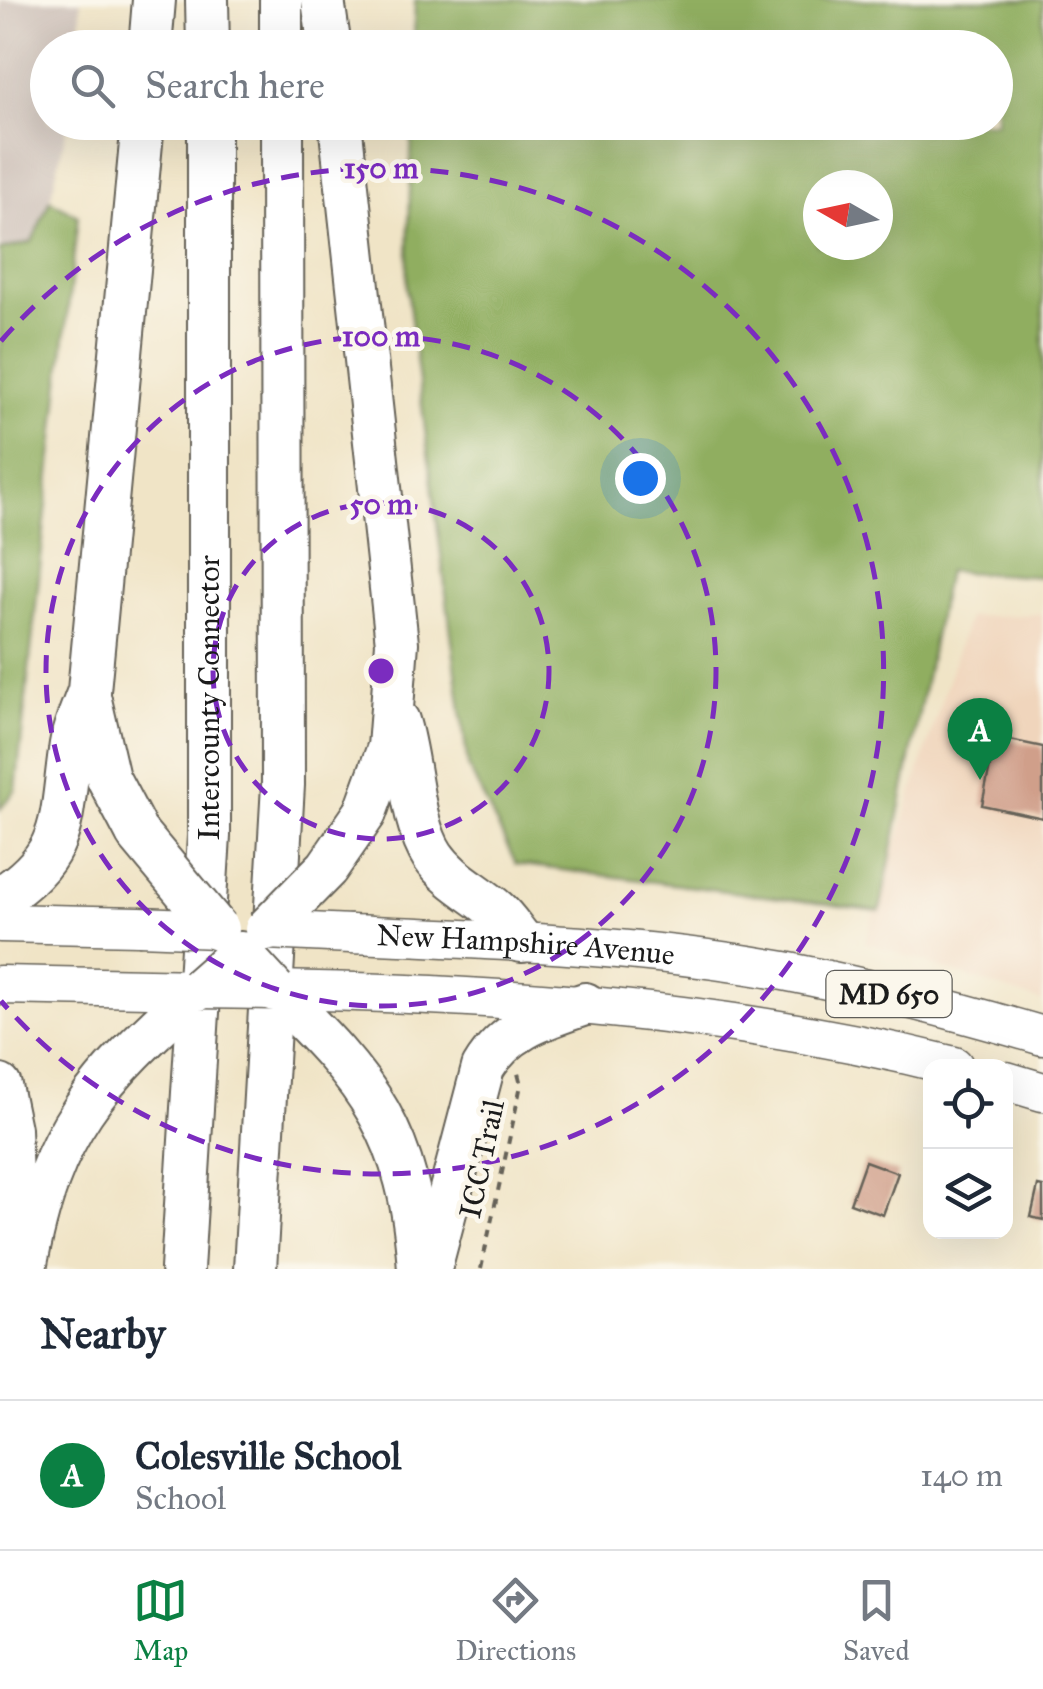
<!DOCTYPE html>
<style>
:root{--surface:#fff;--page:#f2f2f3;--text:#1f2937;--muted:#747a83;--line:#e0e1e3;--accent:#0b8043}
body{margin:0;font-family:"IM FELL Great Primer",serif;background:var(--page);color:var(--text)}
.controls{position:absolute;right:30px;bottom:30px;display:grid;overflow:hidden;border-radius:20px;box-shadow:0 10px 40px #0002}
.controls button{width:90px;height:90px;display:grid;place-items:center;padding:0;border:0;border-bottom:2px solid var(--line);background:var(--surface);color:var(--text);font:50px sans-serif}
.compass{position:absolute;left:803px;top:170px;width:90px;height:90px;border-radius:50%;background:var(--surface);box-shadow:0 10px 40px #0002;rotate:279deg}
.you{position:absolute;left:640px;top:478px;width:35px;height:35px;margin:-25px;border:8px solid #fff;border-radius:50%;background:#1a73e8;box-shadow:0 0 0 15px #1a73e833}
.badge{display:grid;place-items:center;width:65px;height:65px;border-radius:50%;background:var(--accent);color:#fff;font-size:32px;font-weight:700}
.pin{position:absolute;translate:-50% -82px;filter:drop-shadow(0 2px 5px #0008)}
.pin::after{content:'';position:absolute;top:52px;width:35px;height:30px;background:inherit;clip-path:polygon(0 0,100% 0,50% 100%)}
.list{margin:0;padding:0;list-style:none}
h2{display:flex;justify-content:space-between;align-items:center;height:130px;margin:0;padding:0 40px;font-size:42px}
h2 small{font-size:32px;font-weight:400;color:var(--muted)}
.list li{display:grid;grid-template-columns:65px 1fr auto;gap:30px;align-items:center;box-sizing:border-box;height:150px;padding:0 40px;border-top:2px solid var(--line)}
.list b{display:block;font-size:38px;white-space:nowrap}
.list p{margin:0;font-size:32px;white-space:nowrap;color:var(--muted)}
.list em{font-size:32px;font-style:normal;color:var(--muted)}
.icon{flex:none;width:55px;height:55px;fill:none;stroke:currentColor;stroke-width:2;stroke-linecap:round;stroke-linejoin:round}
.map{position:relative;flex:none;width:1043px;height:1269px;overflow:hidden}
.search{position:absolute;background:var(--surface);box-shadow:0 10px 40px #0002;left:30px;right:30px;top:30px;height:110px;display:flex;align-items:center;gap:25px;box-sizing:border-box;padding:0 35px;border-radius:55px;color:var(--muted);font-size:38px}
.sheet{height:280px;background:var(--surface)}
nav{display:flex;justify-content:space-around;align-items:center;box-sizing:border-box;height:140px;border-top:2px solid var(--line);background:var(--surface);font-size:28px;color:var(--muted)}
nav a{display:grid;justify-items:center;gap:5px}
nav .on{color:var(--accent)}
.map>svg:first-child{display:block}
.built{fill:#f0d5bc}
.industrial{fill:#cec1b9}
.forest{fill:#90ae61;stroke:#56653e;stroke-width:2.5;fill-rule:evenodd}
.building{fill:#d09f8a}
.lines{fill:none;stroke-linecap:round;stroke-linejoin:round}
.primary-casing{stroke:#666258;stroke-width:41}
.motorway-casing{stroke:#666258;stroke-width:46}
.path{stroke:#666258;stroke-width:4;stroke-dasharray:8 8;stroke-linecap:butt}
.primary{stroke:#fff;stroke-width:38}
.motorway{stroke:#fff;stroke-width:42}
.primary-bridge-casing{stroke:#666258;stroke-width:41;stroke-linecap:butt}
.motorway-bridge-casing{stroke:#666258;stroke-width:46;stroke-linecap:butt}
.primary-bridge{stroke:#fff;stroke-width:38}
.motorway-bridge{stroke:#fff;stroke-width:42}
.ring{fill:none;stroke:#7b2cbf;stroke-width:5;stroke-dasharray:18 12}
.labels{text-anchor:middle;dominant-baseline:central;stroke-width:9;stroke-linejoin:round;paint-order:stroke}
.shield{fill:#fbf7ec;stroke:#5f5e5a;stroke-width:2.5}
.shield-label{font-size:28px;font-weight:bold;fill:#1c1c1c}
.street-label{font-size:30px;fill:#1c1c1c;stroke:#fbf7ec}
.centre{fill:#7b2cbf;stroke:#fbf7ec;stroke-width:5}
.ring-label{font-size:30px;text-anchor:middle;font-weight:bold;fill:#7b2cbf;stroke:#fbf7ec;stroke-width:9;stroke-linejoin:round;paint-order:stroke}
</style>
<div class="map">
<svg width="1043" height="1269" viewBox="0 0 1043 1269">
<rect width="100%" height="100%" fill="#fbf7ec"/>
<filter id="ink" filterUnits="userSpaceOnUse"><feTurbulence type="fractalNoise" baseFrequency=".01" numOctaves="2"/><feDisplacementMap in="SourceGraphic" scale="20" xChannelSelector="R" yChannelSelector="G"/><feConvolveMatrix kernelMatrix="1 2 1 2 8 2 1 2 1" color-interpolation-filters="sRGB"/></filter>
<filter id="wash" filterUnits="userSpaceOnUse"><feTurbulence type="fractalNoise" baseFrequency=".0048" numOctaves="4" result="noise"/><feDisplacementMap in="SourceGraphic" scale="40" xChannelSelector="R" yChannelSelector="G"/><feGaussianBlur stdDeviation="2.25" result="paint"/><feColorMatrix in="noise" values="0 0 0 0 0 0 0 0 0 0 0 0 0 0 0 0 0 1.4 0 .05"/><feComposite in="paint" operator="in"/></filter>
<g filter="url(#wash)">
<rect width="100%" height="100%" fill="#f0e4c6"/>
<polygon class="built" points="1043,614 1043,1002 865,942 968,617"/>
<polygon class="industrial" points="0,0 81,0 80,47 48,48 48,122 68,123 50,200 32,242 0,250"/>
<g class="forest">
<path d="M415,0h628v577l-96,-6 -67,340 -364,-47 -48,-98 -61,-478 5,-165 584,-1v-74l-582,-1zM818,185h60v60h-60z"/>
<polygon points="50,200 78,216 16,790 0,809 0,250 32,242"/>
</g>
<g id="blocks">
<g class="building">
<polygon points="996,737 1043,747 1043,818 982,805"/>
<polygon points="865,1161 898,1173 883,1215 850,1203"/>
<polygon points="1038,1186 1043,1187 1043,1220 1031,1217"/>
</g>
</g>
</g>
<g filter="url(#ink)">
<use href="#blocks" fill-opacity="0" stroke="#666258" stroke-width="2.5"/>
<g class="lines">
<g class="primary-casing">
<g id="primary">
<polyline points="0,923 139,926"/>
<path id="s1" d="M351,934c144,6 290,11 433,37 87,17 174,40 259,65"/>
<polyline points="0,985 199,989"/>
<path d="M274,990c229,4 457,20 680,76"/>
<polyline points="1006,1081 1043,1092"/>
</g>
</g>
<g class="motorway-casing">
<g id="motorway">
<polyline points="207,0 208,48"/>
<polyline points="281,0 281,48"/>
<polyline points="323,0 330,48"/>
<polyline points="150,48 154,0"/>
<polyline points="340,122 397,643 389,747 365,813"/>
<polyline points="89,696 108,778 137,833"/>
<path d="M398,721c13,41 13,102 35,135 17,25 43,36 64,55 10,9 17,21 25,30"/>
<path d="M0,898c67,-43 60,-76 70,-147 2,-20 12,-41 19,-60l54,-569"/>
<path d="M274,990c95,92 136,142 145,279"/>
<polyline points="0,1086 9,1129 14,1254"/>
<path d="M25,1269c25,-140 71,-188 174,-280"/>
<path id="s2" d="M182,1269l27,-433v-714"/>
<polyline points="255,1269 283,785 282,122"/>
<path d="M430,1269l53,-201c24,-40 61,-50 102,-64"/>
</g>
</g>
<polyline class="path" points="481,1269 521,1085 518,1073"/>
<use href="#primary" class="primary"/>
<use href="#motorway" class="motorway"/>
<g class="primary-bridge-casing">
<g id="primary-bridge">
<polyline points="139,926 217,929"/>
<polyline points="266,930 351,934"/>
<polyline points="199,989 274,990"/>
</g>
</g>
<g class="motorway-bridge-casing">
<g id="motorway-bridge">
<polyline points="137,833 217,929"/>
<polyline points="266,930 327,868 365,813"/>
<polyline points="199,989 240,953 274,990"/>
</g>
</g>
<use href="#primary-bridge" class="primary-bridge"/>
<use href="#motorway-bridge" class="motorway-bridge"/>
</g>
</g>
<g class="ring">
<circle cx="381" cy="671" r="168"/>
<circle cx="381" cy="671" r="335"/>
<path d="M1 341A503 503 0 1 1 1 1001"/>
</g>
<g class="labels">
<rect class="shield" x="826.5" y="971" width="125" height="46" rx="8"/>
<g class="shield-label">
<text x="889" y="994">MD 650</text>
</g>
<g class="street-label">
<text stroke="none"><textPath href="#s2" startOffset="572">Intercounty Connector</textPath></text>
<text stroke="none"><textPath href="#s1" startOffset="175">New Hampshire Avenue</textPath></text>
<text transform="translate(482 1159) rotate(-78)">ICC Trail</text>
</g>
</g>
<circle cx="381" cy="671" r="15" class="centre"/>
<g class="ring-label">
<text x="381" y="178">150 m</text>
<text x="381" y="346">100 m</text>
<text x="381" y="514">50 m</text>
</g>
</svg>
<div class="controls">
<button><svg class="icon" aria-label="locate" viewBox="0 0 24 24"><circle cx="12" cy="12" r="6"/><path d="M12 2v4M12 18v4M2 12h4M18 12h4"/></svg></button>
<button><svg class="icon" aria-label="layers" viewBox="0 0 24 24"><path d="M12 4l9 5-9 5-9-5zM3 14l9 5 9-5"/></svg></button>
</div>
<svg class="compass" viewBox="-18 -18 36 36"><path d="M0-13l5 13h-10z" fill="#e53935"/><path d="M0 13l5-13h-10z" fill="#747a83"/></svg>
<div class="you"></div>
<div class="pin badge" style="left:980px;top:780px">A</div>
<div class="search"><svg class="icon" aria-label="search" viewBox="0 0 24 24"><circle cx="10" cy="10" r="6"/><path d="M15 15l6 6"/></svg>Search here</div>
</div>
<section class="sheet">
<h2>Nearby<small></small></h2>
<ul class="list">
<li><span class="badge">A</span><div><b>Colesville School</b><p>School</p></div><em>140 m</em></li>
</ul>
</section>
<nav>
<a class="on"><svg class="icon" aria-label="map" viewBox="0 0 24 24"><path d="M3 6l6-2 6 2 6-2v14l-6 2-6-2-6 2zM9 4v14M15 6v14"/></svg>Map</a>
<a><svg class="icon" aria-label="directions" viewBox="0 0 24 24"><path d="M12 3l9 9-9 9-9-9zM9 14v-3h6M13 9l2 2-2 2"/></svg>Directions</a>
<a><svg class="icon" aria-label="saved" viewBox="0 0 24 24"><path d="M7 4h10v16l-5-4-5 4z"/></svg>Saved</a>
</nav>
